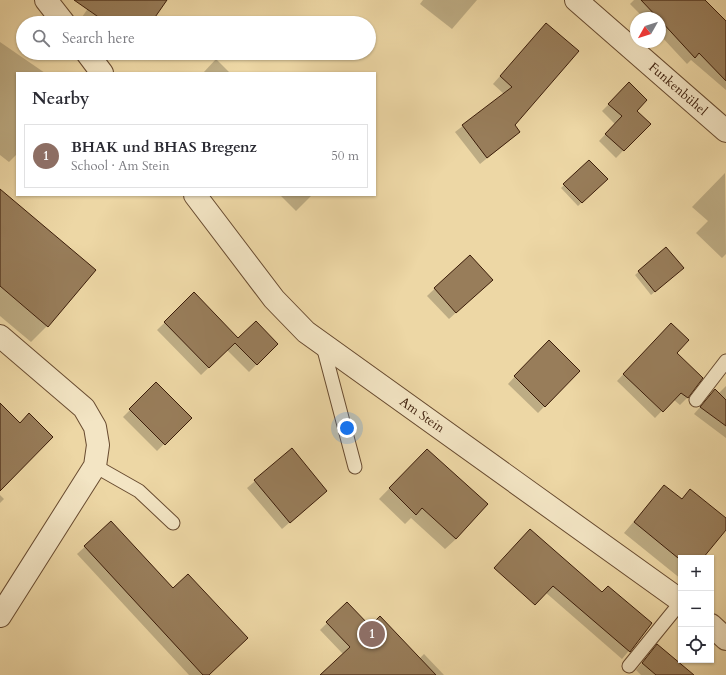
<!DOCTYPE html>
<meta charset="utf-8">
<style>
:root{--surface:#fff;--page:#f7f7f7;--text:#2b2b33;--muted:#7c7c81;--line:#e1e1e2;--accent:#ea580c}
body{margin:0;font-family:Cardo,serif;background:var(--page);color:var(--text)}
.controls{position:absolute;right:12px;bottom:12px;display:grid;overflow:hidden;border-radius:0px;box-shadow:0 1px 3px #0004}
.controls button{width:36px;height:36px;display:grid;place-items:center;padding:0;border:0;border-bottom:1px solid var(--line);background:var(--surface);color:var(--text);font:20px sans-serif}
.compass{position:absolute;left:630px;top:12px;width:36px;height:36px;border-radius:50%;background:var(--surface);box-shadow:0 1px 3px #0004;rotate:231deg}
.you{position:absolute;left:347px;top:428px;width:14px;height:14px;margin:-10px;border:3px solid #fff;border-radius:50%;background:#1a73e8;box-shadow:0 0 0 6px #1a73e833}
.badge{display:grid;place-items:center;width:26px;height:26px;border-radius:50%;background:var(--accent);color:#fff;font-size:13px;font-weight:700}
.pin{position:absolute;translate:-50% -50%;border:2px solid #fff;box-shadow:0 1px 4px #0006}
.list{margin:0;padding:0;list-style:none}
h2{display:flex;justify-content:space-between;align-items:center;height:52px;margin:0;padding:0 16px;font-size:17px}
h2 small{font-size:13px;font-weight:400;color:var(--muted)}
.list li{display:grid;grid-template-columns:26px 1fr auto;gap:12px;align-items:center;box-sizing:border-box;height:64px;margin:0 8px 8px;padding:0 8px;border:1px solid var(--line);border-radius:0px}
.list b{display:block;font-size:15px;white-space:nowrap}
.list p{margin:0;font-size:13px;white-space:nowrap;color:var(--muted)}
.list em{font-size:13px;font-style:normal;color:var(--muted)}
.icon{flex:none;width:22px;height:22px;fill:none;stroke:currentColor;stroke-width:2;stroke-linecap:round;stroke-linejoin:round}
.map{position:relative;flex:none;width:726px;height:675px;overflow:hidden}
.search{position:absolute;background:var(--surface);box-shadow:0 1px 3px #0004;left:16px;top:16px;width:360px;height:44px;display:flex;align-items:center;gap:10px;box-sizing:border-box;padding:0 14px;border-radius:22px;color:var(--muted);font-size:15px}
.panel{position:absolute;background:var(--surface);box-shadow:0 1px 3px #0004;left:16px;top:72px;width:360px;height:124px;border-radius:0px}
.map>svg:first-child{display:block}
.shadow{fill:#0003}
.building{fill:#987d5a;stroke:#3b1c09}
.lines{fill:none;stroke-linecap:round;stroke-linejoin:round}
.service-casing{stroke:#684b30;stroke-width:15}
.minor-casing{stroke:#684b30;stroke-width:24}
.service{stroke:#f3e5c4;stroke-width:13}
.minor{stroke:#f3e5c4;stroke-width:22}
.labels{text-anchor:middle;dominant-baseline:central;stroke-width:3.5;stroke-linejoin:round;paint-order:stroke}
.street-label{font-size:13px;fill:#3b1c09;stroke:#f3e5c4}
</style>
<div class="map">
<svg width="726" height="675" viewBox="0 0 726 675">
<rect width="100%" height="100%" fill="#edd7a5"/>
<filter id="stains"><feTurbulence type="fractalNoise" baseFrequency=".005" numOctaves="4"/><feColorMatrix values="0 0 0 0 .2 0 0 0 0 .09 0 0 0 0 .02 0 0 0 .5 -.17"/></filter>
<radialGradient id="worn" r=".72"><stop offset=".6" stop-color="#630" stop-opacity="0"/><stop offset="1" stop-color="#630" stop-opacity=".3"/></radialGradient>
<g class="shadow">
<polygon points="94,0 157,0 149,23 90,23 82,17"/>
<polygon points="423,0 477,0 452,29 420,4"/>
<polygon points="634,0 699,0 726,23 726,90 691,60 687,64 660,35 660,18 644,18 630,4"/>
<polygon points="539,32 513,125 519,132 480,164 455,132 504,94 493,84"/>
<polygon points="0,42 45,73 17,73 17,154 9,162 0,155"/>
<polygon points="216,59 230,73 203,73"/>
<polygon points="629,84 636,111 649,124 616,158 599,141 615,124 602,111"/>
<polygon points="589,161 606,179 578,206 561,188"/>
<polygon points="725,173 726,254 722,258 696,233 708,221 692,207"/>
<polygon points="0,194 47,326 31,342 0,316"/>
<polygon points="280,195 312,195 296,211"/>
<polygon points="666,248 679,271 651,295 635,275"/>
<polygon points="469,256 484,287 449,319 427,296"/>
<polygon points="194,294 238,339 277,344 249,372 227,350 201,375 157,330"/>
<polygon points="671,324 676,353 688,397 680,405 673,399 655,418 617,381"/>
<polygon points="541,348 579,371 538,413 508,384"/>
<polygon points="156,384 190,418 157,451 123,417"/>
<polygon points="726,386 726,438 694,414 715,390 718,394"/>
<polygon points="292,449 326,491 282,529 247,488"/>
<polygon points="417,460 456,539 445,549 411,518 405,524 379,499"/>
<polygon points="664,486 681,500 690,490 726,519 726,528 702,558 681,558 681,579 624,533"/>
<polygon points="0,495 4,499 0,503"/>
<polygon points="111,523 208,675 189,675 77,554"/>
<polygon points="523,537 643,634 622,659 545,592"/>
<polygon points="347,603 370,628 419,659 424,654 444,675 322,675 343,654 320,630"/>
<polygon points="657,646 693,675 641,675 636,670"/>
</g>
<g class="building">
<polygon points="74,0 167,0 151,23 107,23"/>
<polygon points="641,0 705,0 726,21 726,81 699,53 695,58 660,20 660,18 658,18"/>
<polygon points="546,23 579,51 515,125 520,132 487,158 462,125 512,87 500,76"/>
<polygon points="629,82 647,100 637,111 651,124 624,151 605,134 622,116 608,104"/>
<polygon points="589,160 608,179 582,203 563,184"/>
<polygon points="0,189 96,270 48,327 0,286"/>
<polygon points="666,247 684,268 655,292 638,271"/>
<polygon points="470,255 493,280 456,313 434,288"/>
<polygon points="194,292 238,338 256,321 278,344 257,365 235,343 209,368 164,322"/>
<polygon points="671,323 689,340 677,353 703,378 688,398 681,393 663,412 623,374"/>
<polygon points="549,340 580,371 545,407 514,376"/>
<polygon points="156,382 192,418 165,445 129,409"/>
<polygon points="715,389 726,400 726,426 700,407"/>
<polygon points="0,403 20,423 29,413 53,437 0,491"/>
<polygon points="292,448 327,491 290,523 254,480"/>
<polygon points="427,449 488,504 456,539 422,508 416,515 389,488"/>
<polygon points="664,485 682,499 690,489 726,518 726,530 703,558 678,558 634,522"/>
<polygon points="111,521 173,588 188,574 248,638 209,675 203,675 84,546"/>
<polygon points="530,529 602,592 608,586 652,623 630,652 553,586 535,605 494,568"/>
<polygon points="347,602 370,626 380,616 436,675 320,675 350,647 326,622"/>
<polygon points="657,644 694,675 656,675 642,663"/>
</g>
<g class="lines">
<g class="service-casing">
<g id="service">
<polyline points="323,346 355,467"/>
<polyline points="696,400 726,361"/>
<polyline points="95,466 139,491 173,523"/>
<polyline points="629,666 681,602"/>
</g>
</g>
<g class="minor-casing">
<g id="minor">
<polyline points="46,0 64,23"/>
<polyline points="576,0 726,131"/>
<polyline points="87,53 102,73"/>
<polyline points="195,195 274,299 306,332 681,601"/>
<polyline points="0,336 84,408 95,427 98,445 95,466 0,616"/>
<polyline points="711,625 726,639"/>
</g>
</g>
<use href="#service" class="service"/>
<use href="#minor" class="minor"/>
</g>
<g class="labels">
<g class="street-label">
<text transform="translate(678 89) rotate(41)">Funkenbühel</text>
<text transform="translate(422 415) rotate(35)">Am Stein</text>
</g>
</g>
<rect width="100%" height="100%" filter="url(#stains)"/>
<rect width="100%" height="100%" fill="url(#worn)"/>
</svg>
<div class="controls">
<button>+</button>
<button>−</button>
<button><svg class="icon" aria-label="locate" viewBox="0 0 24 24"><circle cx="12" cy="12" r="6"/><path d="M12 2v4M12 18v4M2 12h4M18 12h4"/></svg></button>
</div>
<svg class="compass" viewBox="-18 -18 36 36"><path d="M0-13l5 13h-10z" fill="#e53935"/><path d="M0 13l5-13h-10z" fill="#7c7c81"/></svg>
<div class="you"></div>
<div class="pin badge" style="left:372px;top:634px;background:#8d6e63">1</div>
<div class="search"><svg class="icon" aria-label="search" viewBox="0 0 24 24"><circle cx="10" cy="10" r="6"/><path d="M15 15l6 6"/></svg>Search here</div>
<section class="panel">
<h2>Nearby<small></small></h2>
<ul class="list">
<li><span class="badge" style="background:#8d6e63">1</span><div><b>BHAK und BHAS Bregenz</b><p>School · Am Stein</p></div><em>50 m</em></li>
</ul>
</section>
</div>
